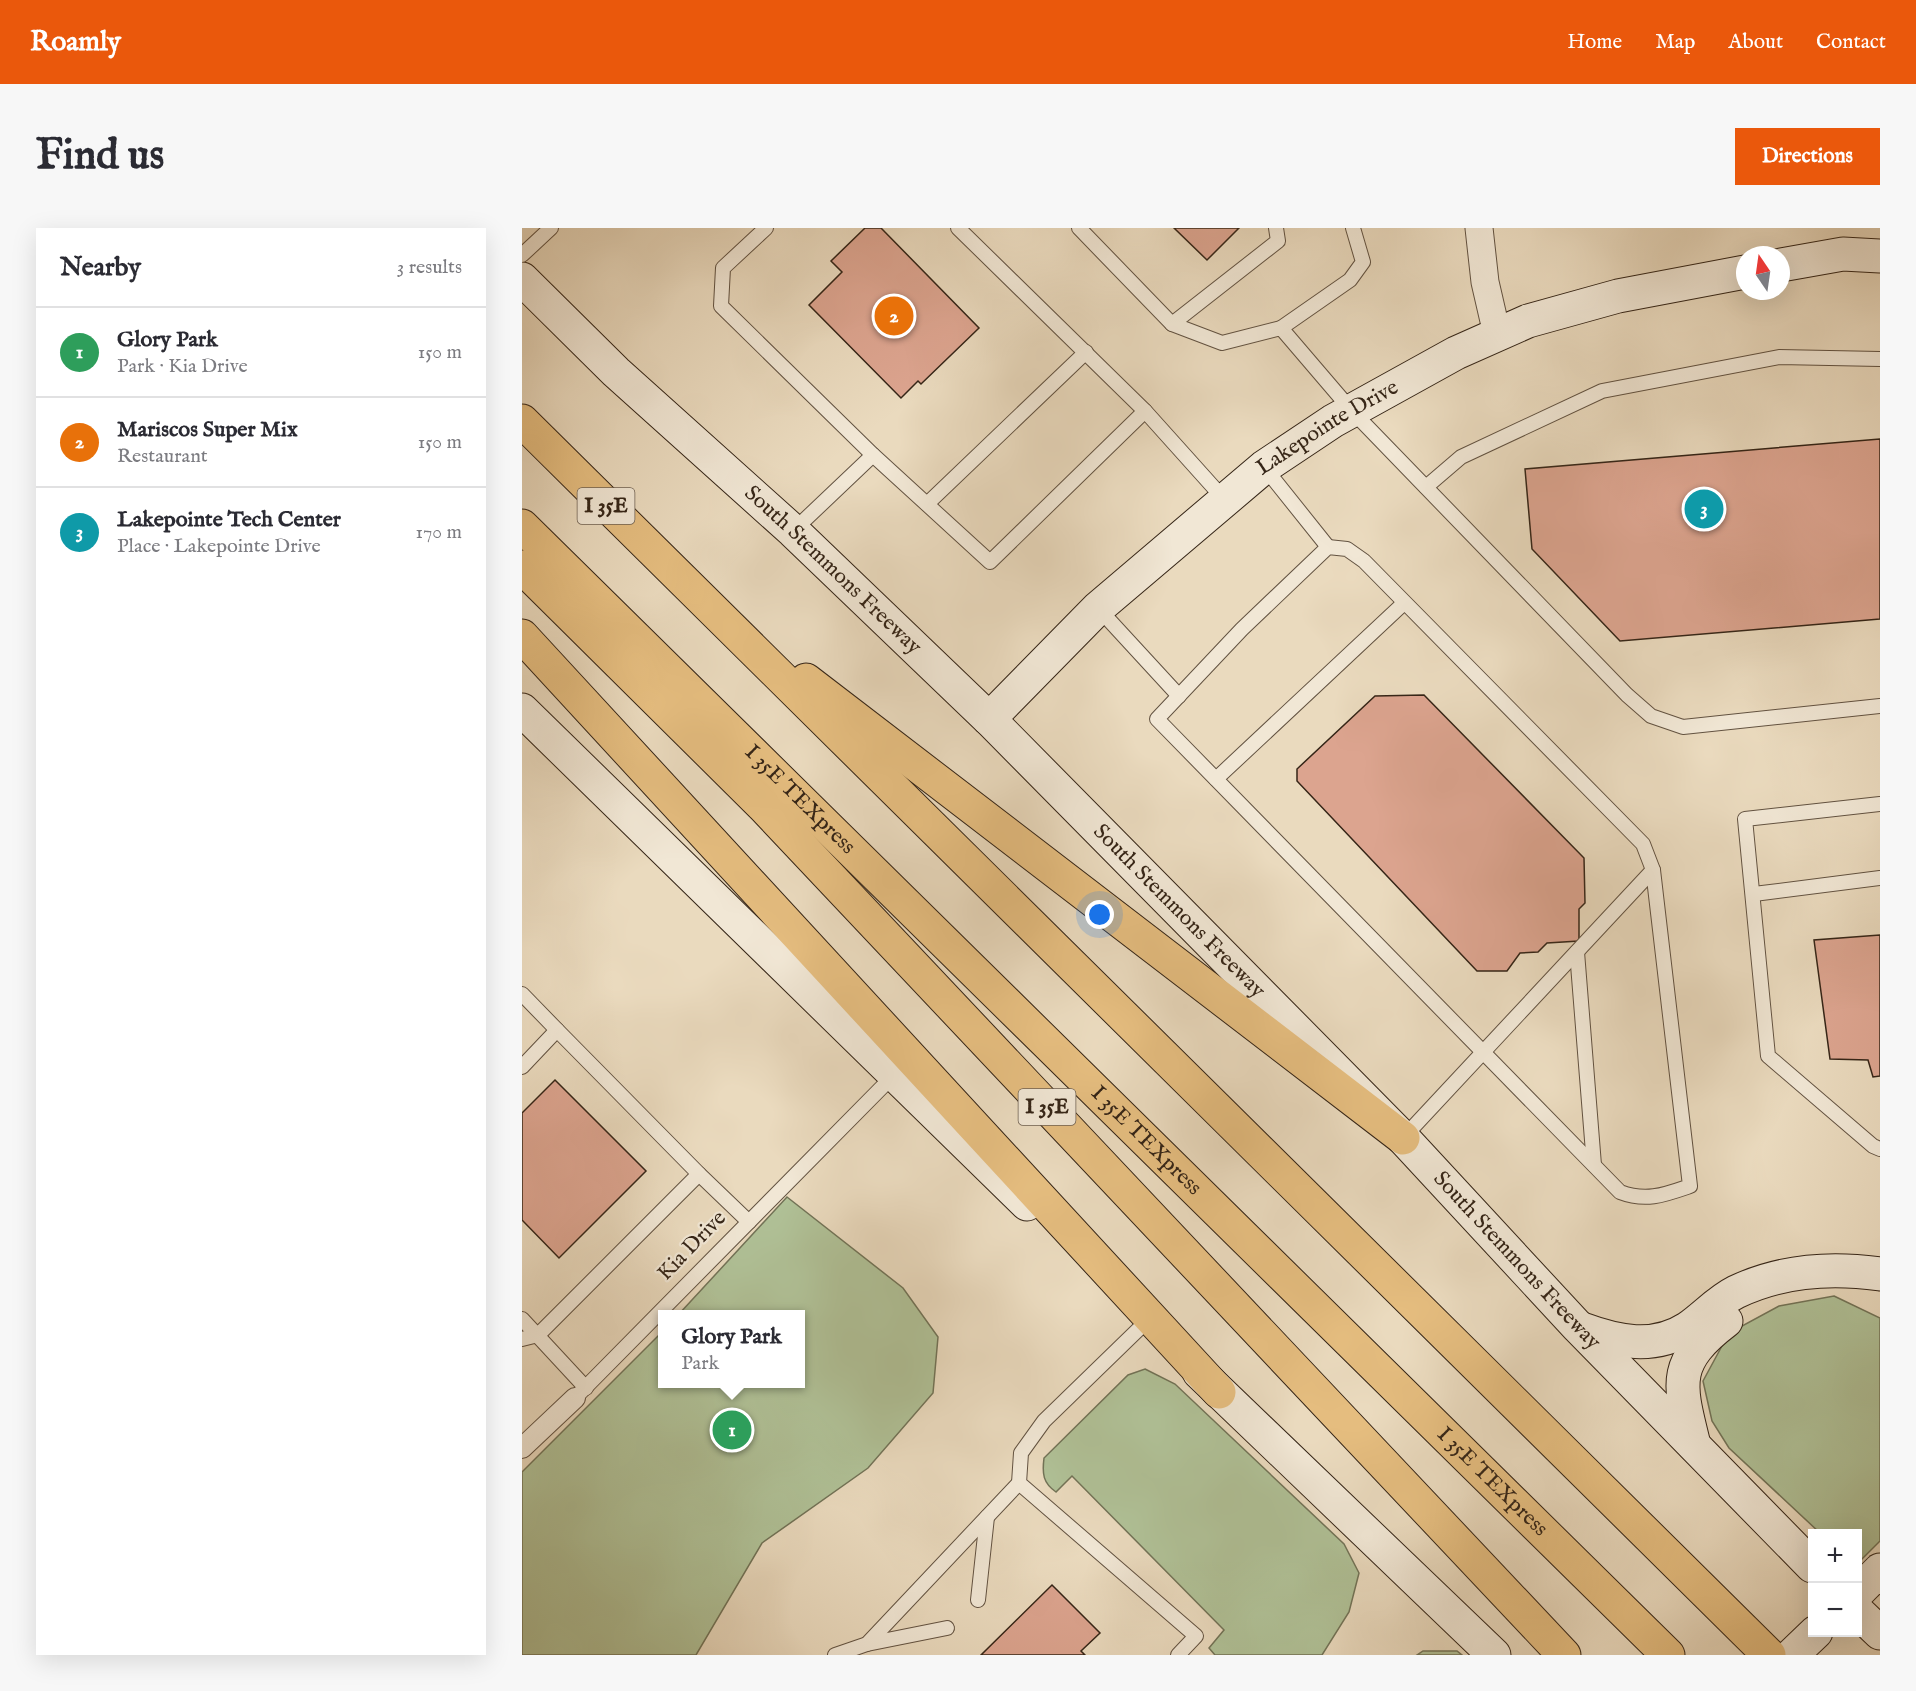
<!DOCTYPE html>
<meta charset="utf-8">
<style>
:root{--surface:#fff;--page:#f7f7f7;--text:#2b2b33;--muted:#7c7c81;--line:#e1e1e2;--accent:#ea580c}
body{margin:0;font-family:"IM FELL English",serif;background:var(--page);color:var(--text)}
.controls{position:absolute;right:18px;bottom:18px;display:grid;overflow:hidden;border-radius:0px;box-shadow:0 6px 24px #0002}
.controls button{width:54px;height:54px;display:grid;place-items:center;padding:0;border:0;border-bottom:2px solid var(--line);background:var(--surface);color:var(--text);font:30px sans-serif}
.compass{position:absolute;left:1214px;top:18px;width:54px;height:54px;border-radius:50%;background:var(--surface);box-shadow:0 6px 24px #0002;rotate:347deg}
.you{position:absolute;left:578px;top:687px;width:21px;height:21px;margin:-15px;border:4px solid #fff;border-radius:50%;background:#1a73e8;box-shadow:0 0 0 9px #1a73e833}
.badge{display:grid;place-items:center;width:39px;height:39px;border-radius:50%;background:var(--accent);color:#fff;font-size:20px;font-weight:700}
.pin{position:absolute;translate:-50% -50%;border:3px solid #fff;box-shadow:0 2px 6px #0006}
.popup{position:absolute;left:136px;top:1082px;width:147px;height:78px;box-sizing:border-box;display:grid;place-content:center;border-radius:0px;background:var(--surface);filter:drop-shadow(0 2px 4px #0005);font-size:20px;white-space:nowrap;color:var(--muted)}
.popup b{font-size:22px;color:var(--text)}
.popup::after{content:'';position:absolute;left:50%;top:100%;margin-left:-12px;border:12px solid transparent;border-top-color:var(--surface)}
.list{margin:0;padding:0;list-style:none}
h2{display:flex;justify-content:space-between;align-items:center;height:78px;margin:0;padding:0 24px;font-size:26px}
h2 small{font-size:20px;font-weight:400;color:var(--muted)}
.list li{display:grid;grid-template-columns:39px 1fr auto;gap:18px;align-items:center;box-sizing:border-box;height:90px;padding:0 24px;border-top:2px solid var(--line)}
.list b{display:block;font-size:22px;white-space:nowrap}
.list p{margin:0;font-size:20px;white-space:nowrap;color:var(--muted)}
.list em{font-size:20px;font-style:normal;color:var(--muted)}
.map{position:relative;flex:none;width:1358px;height:1427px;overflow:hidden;border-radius:0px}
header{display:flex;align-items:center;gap:36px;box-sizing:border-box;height:84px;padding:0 30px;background:var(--accent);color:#fff}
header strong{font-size:28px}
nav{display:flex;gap:33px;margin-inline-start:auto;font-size:21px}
.intro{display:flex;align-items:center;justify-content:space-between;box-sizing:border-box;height:144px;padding:0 36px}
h1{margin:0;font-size:42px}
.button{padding:15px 27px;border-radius:0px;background:var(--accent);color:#fff;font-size:21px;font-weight:700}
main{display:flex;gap:36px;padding:0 36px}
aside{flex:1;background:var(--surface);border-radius:0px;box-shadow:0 6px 24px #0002}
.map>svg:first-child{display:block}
.green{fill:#b0c197;stroke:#727357;stroke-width:1.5}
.building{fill:#dca48f;stroke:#352517;stroke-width:1.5}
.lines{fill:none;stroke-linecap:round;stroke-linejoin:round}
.service-casing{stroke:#625241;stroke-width:16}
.pedestrian-casing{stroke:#625241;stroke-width:22}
.minor-casing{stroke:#625241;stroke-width:29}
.secondary-casing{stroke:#352517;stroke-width:35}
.motorway-casing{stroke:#352517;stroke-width:35}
.service{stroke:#f1e7d5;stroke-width:14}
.pedestrian{stroke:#f1e7d5;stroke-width:20}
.minor{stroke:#f1e7d5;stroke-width:27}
.secondary{stroke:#f1e7d5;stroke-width:33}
.motorway{stroke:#e5bd7f;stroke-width:33}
.labels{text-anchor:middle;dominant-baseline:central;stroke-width:4.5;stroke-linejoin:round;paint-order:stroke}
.shield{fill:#f1e7d5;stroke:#6d5f50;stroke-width:1.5}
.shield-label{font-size:21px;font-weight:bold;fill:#352517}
.street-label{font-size:22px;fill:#352517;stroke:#f1e7d5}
</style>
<header>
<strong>Roamly</strong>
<nav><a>Home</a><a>Map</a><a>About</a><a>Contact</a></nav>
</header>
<div class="intro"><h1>Find us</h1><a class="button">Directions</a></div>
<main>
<aside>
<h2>Nearby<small>3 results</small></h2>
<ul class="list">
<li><span class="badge" style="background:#2e9e5b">1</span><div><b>Glory Park</b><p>Park · Kia Drive</p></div><em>150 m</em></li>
<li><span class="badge" style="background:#e8710a">2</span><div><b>Mariscos Super Mix</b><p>Restaurant</p></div><em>150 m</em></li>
<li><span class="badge" style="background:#0f9aa8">3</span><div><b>Lakepointe Tech Center</b><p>Place · Lakepointe Drive</p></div><em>170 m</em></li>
</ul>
</aside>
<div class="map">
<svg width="1358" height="1427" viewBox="0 0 1358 1427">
<rect width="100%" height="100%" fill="#eadabe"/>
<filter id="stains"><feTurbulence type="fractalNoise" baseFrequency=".00333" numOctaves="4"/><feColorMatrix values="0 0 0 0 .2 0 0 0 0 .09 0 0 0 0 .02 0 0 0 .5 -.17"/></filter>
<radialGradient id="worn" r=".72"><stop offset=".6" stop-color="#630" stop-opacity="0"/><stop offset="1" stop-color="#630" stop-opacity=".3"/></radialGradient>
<g class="green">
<polygon points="265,969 381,1060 416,1109 411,1165 346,1240 240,1315 174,1427 0,1427 0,1244 141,1103 141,1156 279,1156 279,1086 157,1086"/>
<polygon points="1312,1068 1358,1090 1358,1313 1336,1335 1336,1306 1298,1305 1207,1220 1190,1193 1181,1153 1207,1105 1257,1078"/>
<path d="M623,1141l30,15 169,160 15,29 -10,39 -27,43h-107l-6,-7 15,-18 -152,-154 -16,16c-13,-9 -14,-18 -12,-34l84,-83z"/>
<polygon points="901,1423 935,1423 940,1427 895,1427"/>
</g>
<g class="building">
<polygon points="343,0 359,0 457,100 399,156 396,153 379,170 287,77 320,44 309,33"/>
<polygon points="652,0 717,0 685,32"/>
<polygon points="1358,211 1358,391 1098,413 1010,321 1003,241"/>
<polygon points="902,467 1062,630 1063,675 1057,681 1057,713 1025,715 1016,724 998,725 985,743 955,743 775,553 775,541 853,468"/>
<polygon points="1358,707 1358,848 1351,849 1346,832 1308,831 1292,712"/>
<polygon points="33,852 124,943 37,1030 0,992 0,885"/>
<polygon points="530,1357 578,1405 559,1423 563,1427 459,1427"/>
</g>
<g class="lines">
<g class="service-casing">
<g id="service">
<polyline points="244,0 201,40 199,78 351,227"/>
<polyline points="436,0 623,183 702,271"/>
<polyline points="557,0 650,96 700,115 759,100 830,183 1105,467 1129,488 1161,499 1358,478"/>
<polyline points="0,27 29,0"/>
<polyline points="650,96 756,13 754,0"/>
<polyline points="759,100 828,52 841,34 831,0"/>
<polyline points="742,239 806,319"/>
<polyline points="904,259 939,229 1080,163 1257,129 1358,131"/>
<polyline points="405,276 564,124"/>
<polyline points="271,303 351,227 468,334 623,183"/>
<path d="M806,319l19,2 17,12 279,283 10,26 37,316c-26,9 -44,16 -70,6l-463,-473 85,-90z"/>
<polyline points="576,380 657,468"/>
<polyline points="694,551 882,375"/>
<polyline points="1358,576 1223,591 1246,828 1351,918 1358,921"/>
<polyline points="1232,666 1358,650"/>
<polyline points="1055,724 1072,937"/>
<polyline points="0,766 35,802"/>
<polyline points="0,839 35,802 177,946 16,1107 0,1111"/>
<polyline points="881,910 1131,642"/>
<polyline points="177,946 227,994"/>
<polyline points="0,1091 64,1160"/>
<polyline points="625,1093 522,1193 499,1225 497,1255 674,1408 656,1427"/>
<polyline points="53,1170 372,847"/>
<polyline points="456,1372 465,1289"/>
<polyline points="345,1416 425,1400"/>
<polyline points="313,1427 345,1416 497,1255"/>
</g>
</g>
<g class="pedestrian-casing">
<polyline id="pedestrian" points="0,1220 53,1170"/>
</g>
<g class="minor-casing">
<polyline id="minor" points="957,0 963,54 975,106"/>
</g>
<g class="secondary-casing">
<g id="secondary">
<polyline points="1259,37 1321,26 1358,28"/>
<path id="s1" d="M0,51l94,93 177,159 196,188 414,419 175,189 234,239"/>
<polyline points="0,482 505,976"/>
<path id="s2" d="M467,491l109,-111 166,-141 69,-46 123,-68 72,-32 90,-25 127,-24"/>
<path d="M1060,1101c35,13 72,21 106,-1 16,-11 30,-27 48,-36 46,-22 94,-25 144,-18"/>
<polyline points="677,1144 972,1427"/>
<path d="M1172,1217c-15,-61 -23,-82 32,-124"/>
<polyline points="1336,1364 1358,1342"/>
<polyline points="1336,1384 1358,1405"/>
<polyline points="1270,1427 1294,1404"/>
</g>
</g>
<g class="motorway-casing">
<g id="motorway">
<polyline points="0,193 1247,1427"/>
<path id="s3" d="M0,298l1146,1129"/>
<polyline points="0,339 241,578 1042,1427"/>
<polyline points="0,408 697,1164"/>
<polyline points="284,452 881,910"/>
</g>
</g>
<use href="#service" class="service"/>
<use href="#pedestrian" class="pedestrian"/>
<use href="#minor" class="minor"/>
<use href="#secondary" class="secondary"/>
<use href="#motorway" class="motorway"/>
</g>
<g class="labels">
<g class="shield">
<rect x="55.5" y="260" width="57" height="36" rx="4.5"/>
<rect x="496.5" y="861" width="57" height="36" rx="4.5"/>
</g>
<g class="shield-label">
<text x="84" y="278">I 35E</text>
<text x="525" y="879">I 35E</text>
</g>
<g class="street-label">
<text stroke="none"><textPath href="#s2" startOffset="448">Lakepointe Drive</textPath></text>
<text stroke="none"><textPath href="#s1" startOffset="426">South Stemmons Freeway</textPath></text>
<text stroke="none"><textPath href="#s3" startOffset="390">I 35E TEXpress</textPath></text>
<text stroke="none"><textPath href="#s1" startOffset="912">South Stemmons Freeway</textPath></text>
<text stroke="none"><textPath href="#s3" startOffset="876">I 35E TEXpress</textPath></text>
<text transform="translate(170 1018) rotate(-46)">Kia Drive</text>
<text stroke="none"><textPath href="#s1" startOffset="1398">South Stemmons Freeway</textPath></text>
<text stroke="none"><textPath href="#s3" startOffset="1362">I 35E TEXpress</textPath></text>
</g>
</g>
<rect width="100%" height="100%" filter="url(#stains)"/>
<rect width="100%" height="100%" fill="url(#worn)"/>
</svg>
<div class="controls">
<button>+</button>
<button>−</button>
</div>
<svg class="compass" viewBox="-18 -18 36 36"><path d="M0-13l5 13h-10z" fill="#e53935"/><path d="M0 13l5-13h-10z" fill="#7c7c81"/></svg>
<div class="you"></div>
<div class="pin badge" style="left:210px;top:1202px;background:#2e9e5b">1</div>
<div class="popup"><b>Glory Park</b>Park</div>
<div class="pin badge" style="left:372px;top:88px;background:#e8710a">2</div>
<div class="pin badge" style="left:1182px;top:281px;background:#0f9aa8">3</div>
</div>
</main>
